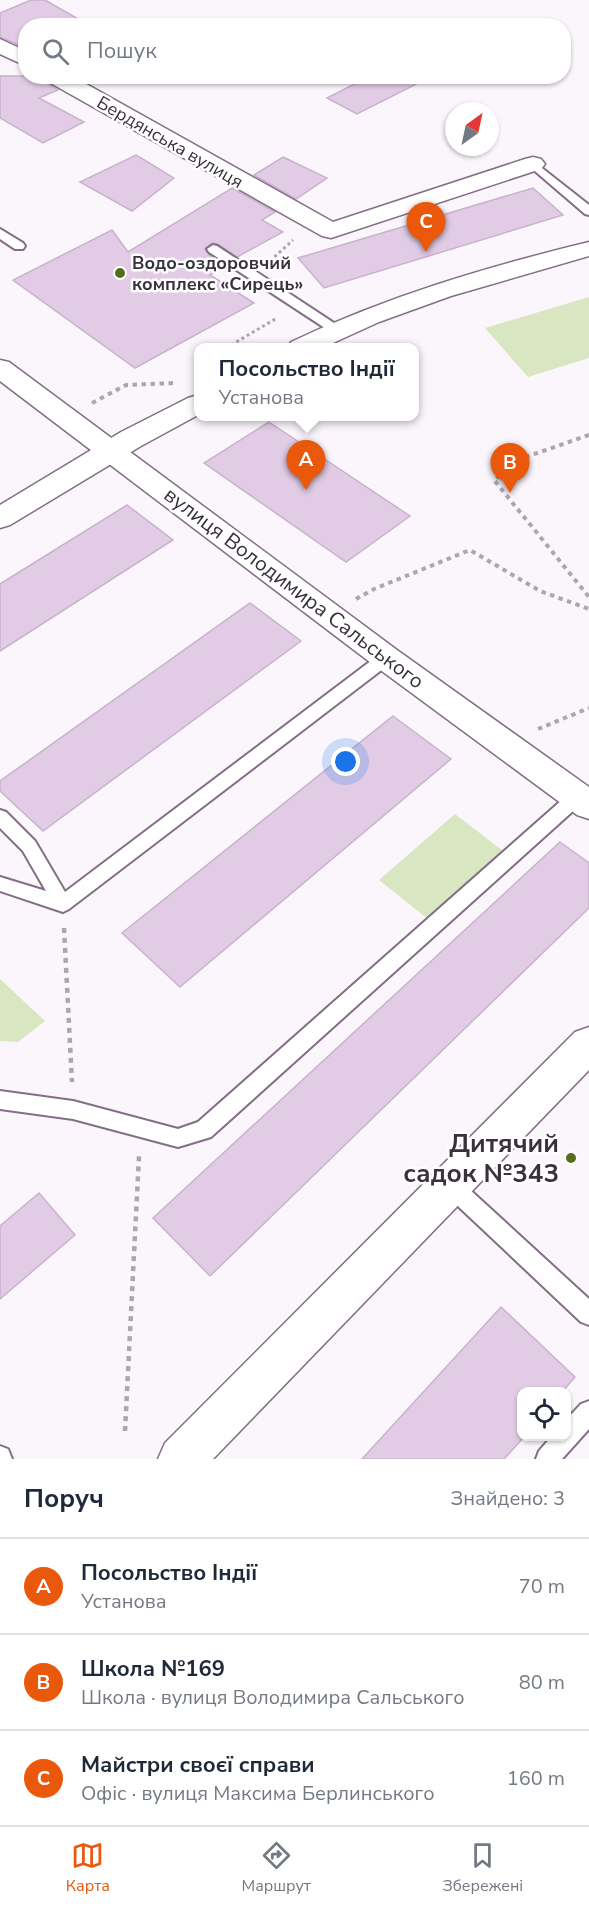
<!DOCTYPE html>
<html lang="uk">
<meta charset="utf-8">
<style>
:root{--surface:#fff;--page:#f2f2f3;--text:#1f2937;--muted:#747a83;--line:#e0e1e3;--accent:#ea580c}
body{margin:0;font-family:"Nunito Sans",sans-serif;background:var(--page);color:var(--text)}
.controls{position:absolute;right:18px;bottom:18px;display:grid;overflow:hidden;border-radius:12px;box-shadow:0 2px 4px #0004}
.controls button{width:54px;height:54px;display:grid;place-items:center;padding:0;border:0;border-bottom:2px solid var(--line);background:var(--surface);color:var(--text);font:30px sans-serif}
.compass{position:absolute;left:445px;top:102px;width:54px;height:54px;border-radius:50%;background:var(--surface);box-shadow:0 2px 4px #0004;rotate:33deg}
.you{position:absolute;left:346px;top:762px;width:21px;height:21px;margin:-15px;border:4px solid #fff;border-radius:50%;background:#1a73e8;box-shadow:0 0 0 9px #1a73e833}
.badge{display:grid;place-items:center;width:39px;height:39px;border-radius:50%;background:var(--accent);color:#fff;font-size:20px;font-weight:700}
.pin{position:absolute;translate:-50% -50px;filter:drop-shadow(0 2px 3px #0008)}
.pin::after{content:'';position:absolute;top:32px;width:21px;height:18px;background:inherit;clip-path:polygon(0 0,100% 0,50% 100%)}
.popup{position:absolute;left:194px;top:343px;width:225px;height:78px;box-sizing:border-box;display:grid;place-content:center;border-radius:12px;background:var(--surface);filter:drop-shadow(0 2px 4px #0005);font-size:20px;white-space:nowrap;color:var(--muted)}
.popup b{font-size:22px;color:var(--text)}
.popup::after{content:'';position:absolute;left:50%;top:100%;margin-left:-12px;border:12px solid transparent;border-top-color:var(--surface)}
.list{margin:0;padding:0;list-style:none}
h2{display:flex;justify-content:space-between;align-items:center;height:78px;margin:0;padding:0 24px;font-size:26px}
h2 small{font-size:20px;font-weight:400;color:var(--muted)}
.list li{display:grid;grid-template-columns:39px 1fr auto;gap:18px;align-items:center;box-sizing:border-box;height:96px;padding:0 24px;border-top:2px solid var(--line)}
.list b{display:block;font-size:22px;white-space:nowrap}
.list p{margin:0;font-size:20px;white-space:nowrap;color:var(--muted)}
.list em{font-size:20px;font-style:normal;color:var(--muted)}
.icon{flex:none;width:33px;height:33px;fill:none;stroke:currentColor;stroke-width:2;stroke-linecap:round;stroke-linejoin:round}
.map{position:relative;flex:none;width:589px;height:1459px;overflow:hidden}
.search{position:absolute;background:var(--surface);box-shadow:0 2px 4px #0004;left:18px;right:18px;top:18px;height:66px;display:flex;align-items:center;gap:15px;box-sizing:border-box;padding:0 21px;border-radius:24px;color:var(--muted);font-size:22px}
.sheet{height:366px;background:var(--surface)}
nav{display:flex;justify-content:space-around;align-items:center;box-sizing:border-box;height:84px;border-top:2px solid var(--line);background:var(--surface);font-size:16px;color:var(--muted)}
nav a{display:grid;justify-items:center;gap:3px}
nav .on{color:var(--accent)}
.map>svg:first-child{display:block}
.green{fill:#d8e6c2}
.building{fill:#e1cbe5;stroke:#c8b3cc;stroke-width:1.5}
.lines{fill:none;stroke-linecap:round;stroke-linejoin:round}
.service-casing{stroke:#836e86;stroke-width:4}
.minor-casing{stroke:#836e86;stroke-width:3}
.tertiary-casing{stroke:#836e86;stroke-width:3}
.path-far2{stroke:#ada6ae;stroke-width:3;stroke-dasharray:3 3;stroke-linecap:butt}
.path-far1{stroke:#ada6ae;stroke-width:4;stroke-dasharray:4.5 4.5;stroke-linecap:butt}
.path{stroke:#ada6ae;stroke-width:4.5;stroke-dasharray:5 5;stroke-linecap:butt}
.service{fill:#fff;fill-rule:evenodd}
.minor{fill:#fff;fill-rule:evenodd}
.tertiary{fill:#fff;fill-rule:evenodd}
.poi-dot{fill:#566d1d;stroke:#fff;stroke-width:2}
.labels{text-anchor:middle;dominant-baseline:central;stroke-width:5;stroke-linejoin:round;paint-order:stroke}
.far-street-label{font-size:18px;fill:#39313b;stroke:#fff}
.far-poi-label{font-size:18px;font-weight:bold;fill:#39313b;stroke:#fff;text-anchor:start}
.street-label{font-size:21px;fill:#39313b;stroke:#fff}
.near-poi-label{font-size:26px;font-weight:bold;fill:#39313b;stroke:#fff;text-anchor:end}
</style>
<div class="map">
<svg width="589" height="1459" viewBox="0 0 589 1459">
<rect width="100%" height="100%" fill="#fbf6fc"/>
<g class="green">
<polygon points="589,297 589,358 528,377 485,328"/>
<polygon points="455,814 503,851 428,919 379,880"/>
<polygon points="0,979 45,1021 18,1042 0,1041"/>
</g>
<g class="building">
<polygon points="31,0 45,0 80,20 67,26 26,26 26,43 19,45 0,37 0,13"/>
<polygon points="0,76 43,76 46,83 58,90 39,98 84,122 43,143 0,118"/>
<polygon points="370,76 432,76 357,114 327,98"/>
<polygon points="136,155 174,178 132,211 80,182"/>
<polygon points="283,157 327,178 296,199 254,175"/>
<polygon points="232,188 275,212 262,220 283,232 237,257 218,244 212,243 205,249 208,254 224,264 214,269 217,271 210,275 254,303 135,368 13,280 112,230 128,252"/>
<polygon points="533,188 563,215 324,288 298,258"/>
<polygon points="269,422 410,516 346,562 204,463"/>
<polygon points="127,505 173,540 0,651 0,584"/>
<polygon points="250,603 301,641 43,831 0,791 0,781"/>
<polygon points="393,716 451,759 180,987 122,933"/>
<polygon points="560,842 589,863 589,908 210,1276 153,1218"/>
<polygon points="39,1193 75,1235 0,1299 0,1226"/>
<polygon points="501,1307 575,1377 562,1392 522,1392 522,1437 524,1437 504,1459 362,1459"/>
</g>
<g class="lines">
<g class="service-casing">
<g id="service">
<polygon points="533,161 589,205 589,215 585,214 529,166 527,164"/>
<polygon points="0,229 23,243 25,246 23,249 15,249 0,239"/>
<polygon points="213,245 217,246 343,329 341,332 331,332 209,252 207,249"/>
<polygon points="386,652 392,654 394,658 392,662 69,909 63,912 0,891 0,877 46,891 23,851 0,828 0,810 6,812 35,841 65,892 380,654"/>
<polygon points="577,790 583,792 586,797 583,802 211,1137 178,1147 73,1119 0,1109 0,1091 73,1101 178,1129 198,1122 571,792"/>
<polygon points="450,1175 457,1178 589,1299 589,1325 581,1322 443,1192 440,1185 443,1178"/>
<polygon points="589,1401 589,1429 562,1459 536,1459 539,1451 552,1436 566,1436 566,1420 581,1404"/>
<polygon points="0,1446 8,1449 12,1459 0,1459"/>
</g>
</g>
<g class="minor-casing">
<g id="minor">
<polygon points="0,39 26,51 26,66 0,54"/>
<polygon points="45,76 72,76 333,222 525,159 533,157 541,159 545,164 541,169 331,238 322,236 47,81"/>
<polygon points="0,360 9,362 397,650 589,787 589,819 577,815 375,666 0,381"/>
</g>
</g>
<g class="tertiary-casing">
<g id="tertiary">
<path d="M589,242v14l-138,40 -72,26 -57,26h-35l4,-6c95,-45 195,-75 298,-100z"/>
<polygon points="198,395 198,415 141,446 10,525 0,528 0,505 121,432 188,398"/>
<polygon points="589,1027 589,1070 213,1459 158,1459 165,1443 575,1032"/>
</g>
</g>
<g class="path-far2">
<polyline points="270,261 293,240"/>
<polyline points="226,348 277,318"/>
</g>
<g class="path-far1">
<polyline points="92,403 126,385 173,383"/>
<polyline points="589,435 520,459 494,480 589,597"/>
<polyline points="356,599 374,589 470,550 540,591 589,609"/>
<polyline points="538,729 589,708"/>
</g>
<g class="path">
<polyline points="64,928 72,1082"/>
<polyline points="125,1431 139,1156"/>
</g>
<use href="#service" class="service"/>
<use href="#minor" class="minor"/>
<use href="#tertiary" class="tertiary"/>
</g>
<g class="poi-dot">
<circle cx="120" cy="273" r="6"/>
<circle cx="571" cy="1158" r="6"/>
</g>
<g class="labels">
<g class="far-street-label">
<text transform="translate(170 142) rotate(30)">Бердянська вулиця</text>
</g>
<g class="far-poi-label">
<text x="132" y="263">Водо-оздоровчий<tspan x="132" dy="21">комплекс «Сирець»</tspan></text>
</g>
<g class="street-label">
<text transform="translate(294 588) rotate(37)">вулиця Володимира Сальського</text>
</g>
<g class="near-poi-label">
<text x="559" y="1143">Дитячий<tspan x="559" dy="30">садок №343</tspan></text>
</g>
</g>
</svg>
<div class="controls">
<button><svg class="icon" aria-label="locate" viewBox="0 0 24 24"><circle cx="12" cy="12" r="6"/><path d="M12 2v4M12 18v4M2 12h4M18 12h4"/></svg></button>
</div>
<svg class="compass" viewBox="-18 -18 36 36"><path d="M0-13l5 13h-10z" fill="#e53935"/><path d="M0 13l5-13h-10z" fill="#747a83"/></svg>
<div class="you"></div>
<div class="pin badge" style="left:306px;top:490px">A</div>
<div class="popup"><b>Посольство Індії</b>Установа</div>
<div class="pin badge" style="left:510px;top:493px">B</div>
<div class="pin badge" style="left:426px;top:252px">C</div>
<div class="search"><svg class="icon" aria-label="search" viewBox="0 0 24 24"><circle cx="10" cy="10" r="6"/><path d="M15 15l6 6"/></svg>Пошук</div>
</div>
<section class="sheet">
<h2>Поруч<small>Знайдено: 3</small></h2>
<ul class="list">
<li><span class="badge">A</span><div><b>Посольство Індії</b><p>Установа</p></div><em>70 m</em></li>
<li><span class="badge">B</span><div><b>Школа №169</b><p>Школа · вулиця Володимира Сальського</p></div><em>80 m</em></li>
<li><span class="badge">C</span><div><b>Майстри своєї справи</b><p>Офіс · вулиця Максима Берлинського</p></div><em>160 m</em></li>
</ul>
</section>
<nav>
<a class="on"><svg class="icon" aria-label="map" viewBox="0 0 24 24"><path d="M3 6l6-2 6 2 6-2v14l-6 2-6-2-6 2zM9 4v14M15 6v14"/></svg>Карта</a>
<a><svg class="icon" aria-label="directions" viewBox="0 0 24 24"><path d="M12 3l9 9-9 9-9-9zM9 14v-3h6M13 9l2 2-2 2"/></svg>Маршрут</a>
<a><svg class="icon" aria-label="saved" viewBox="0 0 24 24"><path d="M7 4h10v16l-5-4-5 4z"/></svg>Збережені</a>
</nav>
